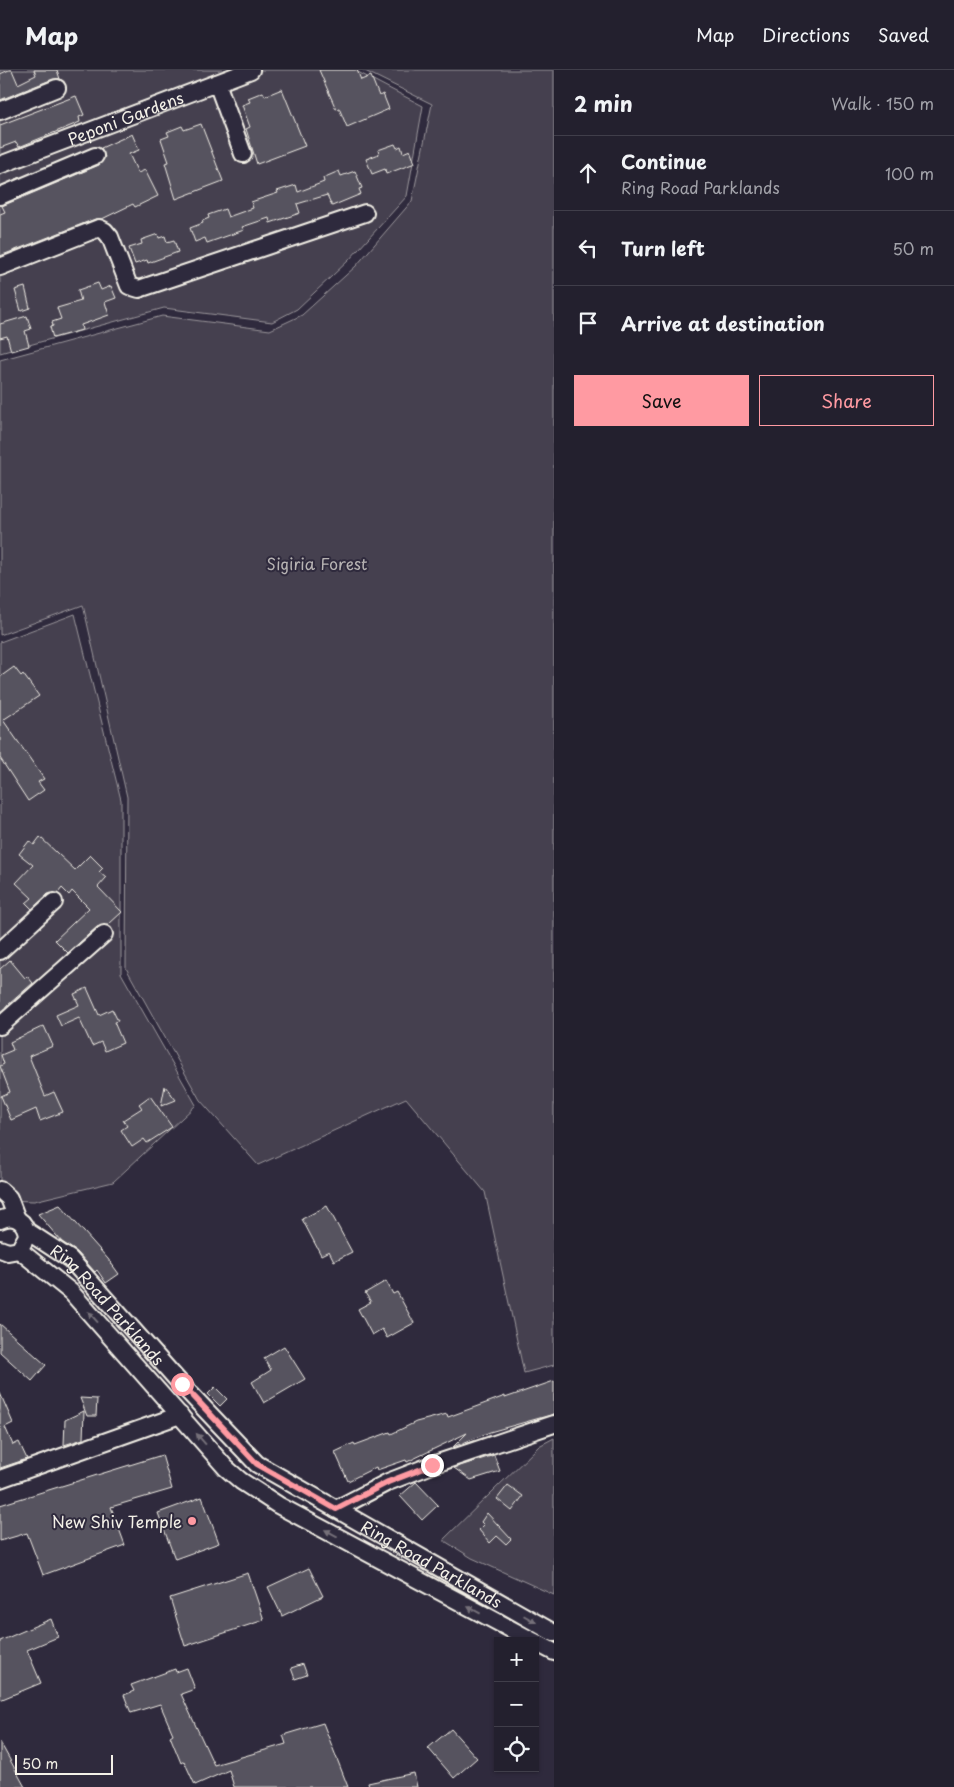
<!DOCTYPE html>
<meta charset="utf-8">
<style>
:root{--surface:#23202e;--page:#2b2836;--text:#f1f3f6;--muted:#a3a3aa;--line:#403e4a;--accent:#ff9aa2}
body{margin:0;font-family:"Playpen Sans",sans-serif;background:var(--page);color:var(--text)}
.controls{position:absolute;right:15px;bottom:15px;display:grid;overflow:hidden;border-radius:0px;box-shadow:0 1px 4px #0004}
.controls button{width:45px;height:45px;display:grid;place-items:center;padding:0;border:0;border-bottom:1px solid var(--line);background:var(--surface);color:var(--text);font:25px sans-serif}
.scale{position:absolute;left:15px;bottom:12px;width:98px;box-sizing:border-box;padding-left:5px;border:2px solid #f4f1e8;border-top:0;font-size:14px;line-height:18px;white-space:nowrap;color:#f4f1e8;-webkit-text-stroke:4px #2f2a3d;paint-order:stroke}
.stop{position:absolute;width:15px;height:15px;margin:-11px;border:4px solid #ff9aa2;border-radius:50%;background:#fff}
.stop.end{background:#ff9aa2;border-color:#fff;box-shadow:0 1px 5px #0008}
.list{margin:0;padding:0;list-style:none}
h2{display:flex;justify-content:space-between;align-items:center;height:65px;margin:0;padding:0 20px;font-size:21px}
h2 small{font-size:16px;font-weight:400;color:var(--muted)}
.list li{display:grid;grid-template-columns:32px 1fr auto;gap:15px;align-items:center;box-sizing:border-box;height:75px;padding:0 20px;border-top:1px solid var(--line)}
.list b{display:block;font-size:19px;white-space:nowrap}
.list p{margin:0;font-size:16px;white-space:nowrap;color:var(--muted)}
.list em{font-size:16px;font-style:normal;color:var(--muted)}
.actions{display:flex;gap:10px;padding:15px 20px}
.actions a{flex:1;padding:11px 0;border:1px solid var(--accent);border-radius:0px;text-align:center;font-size:18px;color:var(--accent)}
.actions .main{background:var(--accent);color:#111}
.icon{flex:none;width:28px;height:28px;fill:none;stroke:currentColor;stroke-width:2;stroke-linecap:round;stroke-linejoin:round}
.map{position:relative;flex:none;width:554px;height:1717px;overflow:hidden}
header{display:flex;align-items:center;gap:30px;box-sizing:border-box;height:70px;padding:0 25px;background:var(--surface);border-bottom:1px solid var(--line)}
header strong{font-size:24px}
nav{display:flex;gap:28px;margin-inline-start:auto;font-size:18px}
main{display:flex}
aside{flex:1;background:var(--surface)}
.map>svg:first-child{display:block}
.green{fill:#454050;stroke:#9c989c}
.building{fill:#56525f;stroke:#f4f1e8}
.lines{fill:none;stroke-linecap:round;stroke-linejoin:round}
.minor-casing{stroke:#f4f1e8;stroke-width:20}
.minor{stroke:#2f2a3d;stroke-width:16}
.oneway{fill:#747079}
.route{stroke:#ff9aa2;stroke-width:6}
.poi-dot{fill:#ff9aa2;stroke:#2f2a3d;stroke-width:2}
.labels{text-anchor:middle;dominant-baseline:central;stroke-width:4;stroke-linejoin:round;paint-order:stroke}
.street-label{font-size:16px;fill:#f4f1e8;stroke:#2f2a3d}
.park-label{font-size:16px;fill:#b7b3b3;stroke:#2f2a3d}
.poi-label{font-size:16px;fill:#f4f1e8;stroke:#2f2a3d;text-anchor:end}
</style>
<header>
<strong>Map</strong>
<nav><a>Map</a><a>Directions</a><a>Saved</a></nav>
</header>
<main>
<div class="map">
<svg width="554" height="1717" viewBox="0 0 554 1717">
<rect width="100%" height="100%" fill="#2f2a3d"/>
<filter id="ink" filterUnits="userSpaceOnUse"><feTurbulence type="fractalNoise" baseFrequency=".02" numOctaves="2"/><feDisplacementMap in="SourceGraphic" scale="10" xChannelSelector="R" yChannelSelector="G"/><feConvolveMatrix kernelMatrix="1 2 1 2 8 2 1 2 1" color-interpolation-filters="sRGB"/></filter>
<g filter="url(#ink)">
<g class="green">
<polygon points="0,0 354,0 423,36 407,126 349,190 297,239 272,252 164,238 0,283"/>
<polygon points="363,0 554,0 554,1295 524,1303 485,1122 406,1028 258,1095 200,1030 126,898 127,727 83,535 0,565 0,290 162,246 270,260 302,245 356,196 412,131 432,34"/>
<polygon points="75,544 121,730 121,903 196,1035 113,1112 34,1131 0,1130 0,572"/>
<polygon points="554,1368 554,1525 472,1488 443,1470 539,1376"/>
</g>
<g class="building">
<polygon points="9,0 12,0 18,14 36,5 34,0 57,0 60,9 53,9 0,30 0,4"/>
<polygon points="319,0 357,0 361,10 371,6 379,26 383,24 389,39 347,57 339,38 336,39"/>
<polygon points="282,19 305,76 257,94 246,59 250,57 242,35 250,32 248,28 263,22 265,26"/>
<polygon points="76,26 84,45 79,47 80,52 19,77 16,72 0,78 0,55"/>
<polygon points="201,54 223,111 176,129 165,93 169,92 161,69 169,66 167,62 182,56 184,60"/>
<polygon points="132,64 139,80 129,84 138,103 145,100 158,126 135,137 133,134 102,149 95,149 0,186 0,144 5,142 2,136 99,95 105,87 101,78"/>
<polygon points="395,74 397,78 401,76 403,83 410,80 415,93 386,104 385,99 372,104 366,89 379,84 378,80"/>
<polygon points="339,101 341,106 355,101 362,118 359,119 361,124 332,136 327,125 297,134 300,143 270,153 269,148 242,157 244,160 207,173 205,168 195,172 190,158 203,153 202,151 209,148 208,145 225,139 228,147 253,138 251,132 278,123 277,121 296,115 298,122 324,112 323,108"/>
<polygon points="158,164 159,168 165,166 167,172 174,170 178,182 148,193 147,190 135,194 129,178 142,174 141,170"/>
<polygon points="98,213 101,220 111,216 116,228 105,232 109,245 81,255 82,260 53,268 50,257 53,256 52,252 61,249 57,238 81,231 78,220"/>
<polygon points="25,217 30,238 21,241 15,220"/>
<polygon points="27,246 31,259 25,261 29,276 11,281 7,266 0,268 0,254"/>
<polygon points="14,597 21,606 23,604 39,626 3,650 44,709 38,712 44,720 28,731 0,688 0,607"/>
<polygon points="40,767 75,800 90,785 103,798 99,802 106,808 98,817 122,842 108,855 97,857 68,883 55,870 89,838 72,821 69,825 62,818 58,823 48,824 32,839 26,833 32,828 16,813 33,795 19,784 29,771 34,775"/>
<polygon points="10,890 25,908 27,906 33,913 0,942 0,899"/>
<polygon points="87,918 99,945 112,939 118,951 114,952 123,973 105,981 101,972 92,976 79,948 61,956 56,945 79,935 74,924"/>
<polygon points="44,956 53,976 29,986 45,1026 54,1022 63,1042 40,1051 36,1039 11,1050 1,1026 10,1022 0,996 4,994 1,985 13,980 10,972"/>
<polygon points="165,1016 176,1030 161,1036"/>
<polygon points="150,1026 172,1057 147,1073 144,1069 132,1077 121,1060 127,1056 123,1050 142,1038 139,1034"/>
<polygon points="60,1135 108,1189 119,1204 106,1213 97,1200 95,1202 77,1182 62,1172 38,1144"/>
<polygon points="327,1136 352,1182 334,1191 329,1181 321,1185 302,1149"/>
<polygon points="386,1211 393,1224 397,1222 414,1253 387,1268 382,1259 372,1265 358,1239 371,1232 365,1223"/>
<polygon points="0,1254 46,1295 32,1311 0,1282"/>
<polygon points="284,1276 305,1309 264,1333 252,1312 271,1300 264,1288"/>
<polygon points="554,1311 554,1344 490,1362 453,1377 467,1363 407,1392 406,1390 377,1400 376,1397 348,1411 335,1382 354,1373 355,1375 390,1362 391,1364 416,1352 447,1344 448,1347 505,1326 505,1328"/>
<polygon points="215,1317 227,1329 220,1336 208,1324"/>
<polygon points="0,1323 13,1353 5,1357 13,1375 19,1372 27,1389 0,1398"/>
<polygon points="80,1328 97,1329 96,1346 87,1346"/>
<polygon points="84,1341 83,1369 64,1375 65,1350"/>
<polygon points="162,1385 172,1419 111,1437 125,1475 43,1505 27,1463 0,1471 0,1435"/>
<polygon points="494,1385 500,1401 487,1405 471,1410 454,1398"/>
<polygon points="416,1412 438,1435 422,1450 400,1426"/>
<polygon points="508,1415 523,1426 512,1441 497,1429"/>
<polygon points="202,1427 219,1473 175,1489 158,1443"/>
<polygon points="487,1443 511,1469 506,1474 497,1466 490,1473 479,1460 484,1455 481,1452"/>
<polygon points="309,1498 323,1526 282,1546 268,1517"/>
<polygon points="248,1503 264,1550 185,1576 170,1528"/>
<polygon points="51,1549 58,1567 27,1580 41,1613 0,1630 0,1571"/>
<polygon points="303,1594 307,1605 295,1609 291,1598"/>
<polygon points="187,1598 195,1619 181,1624 214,1695 286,1674 283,1665 323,1653 348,1717 234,1717 229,1700 195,1715 184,1691 181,1693 170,1666 173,1664 160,1634 131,1643 124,1625 134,1621 131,1615 175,1599 176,1602"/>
<polygon points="451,1659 477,1688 454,1708 428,1678"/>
<polygon points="0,1672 25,1717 0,1717"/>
<polygon points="414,1703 417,1717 369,1717 368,1713"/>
</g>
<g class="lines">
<g class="minor-casing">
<g id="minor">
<polyline points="217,13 243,84"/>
<polyline points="0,41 57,18"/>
<path id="s1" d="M0,95l251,-95"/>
<polyline points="0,126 95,86"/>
<polyline points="0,197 99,158 105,161 110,167 129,216 139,219 365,143"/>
<polyline points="0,881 54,832"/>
<polyline points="0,956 104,864"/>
<polyline points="0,1120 9,1128 17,1149"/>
<path d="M0,1150c14,-7 26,1 27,16l-8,14 -11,2 -8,-3"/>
<path id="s2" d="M27,1161l43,28 111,125 76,80 297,169"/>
<polyline points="19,1180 71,1222 226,1398 241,1411 278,1435 533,1571"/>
<polyline points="0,1409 180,1345"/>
<polyline points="336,1439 388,1412 432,1395 554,1354"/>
<polyline points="535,1572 554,1582"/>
</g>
</g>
<use href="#minor" class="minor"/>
</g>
<defs><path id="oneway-solid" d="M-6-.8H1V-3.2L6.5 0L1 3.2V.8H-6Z" transform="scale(1.25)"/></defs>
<g class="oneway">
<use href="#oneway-solid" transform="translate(93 1247) rotate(-132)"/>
<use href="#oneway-solid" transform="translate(201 1369) rotate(-131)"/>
<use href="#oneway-solid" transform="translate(331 1463) rotate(-152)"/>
<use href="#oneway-solid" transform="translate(474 1540) rotate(-152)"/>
<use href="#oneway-solid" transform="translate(530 1549) rotate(30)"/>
</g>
</g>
<g class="lines" filter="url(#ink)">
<polyline class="route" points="182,1314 257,1394 336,1439 388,1412 432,1395"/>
</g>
<circle class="poi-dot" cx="192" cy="1451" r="5"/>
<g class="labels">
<g class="street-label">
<text stroke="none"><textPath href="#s1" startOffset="134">Peponi Gardens</textPath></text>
<text stroke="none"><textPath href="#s2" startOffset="110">Ring Road Parklands</textPath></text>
<text stroke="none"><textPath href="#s2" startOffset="530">Ring Road Parklands</textPath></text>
</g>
<g class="park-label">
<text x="317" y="493">Sigiria Forest</text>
</g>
<g class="poi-label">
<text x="182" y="1451">New Shiv Temple</text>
</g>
</g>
</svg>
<div class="controls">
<button>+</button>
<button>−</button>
<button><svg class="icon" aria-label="locate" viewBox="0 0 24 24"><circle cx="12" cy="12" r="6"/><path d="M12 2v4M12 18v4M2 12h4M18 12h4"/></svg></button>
</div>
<div class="scale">50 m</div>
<div class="stop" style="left:182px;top:1314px"></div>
<div class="stop end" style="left:432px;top:1395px"></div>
</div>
<aside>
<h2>2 min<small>Walk · 150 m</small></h2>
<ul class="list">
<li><svg class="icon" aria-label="ahead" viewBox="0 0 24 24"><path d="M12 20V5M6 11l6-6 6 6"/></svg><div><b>Continue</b><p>Ring Road Parklands</p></div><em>100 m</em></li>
<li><svg class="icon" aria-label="left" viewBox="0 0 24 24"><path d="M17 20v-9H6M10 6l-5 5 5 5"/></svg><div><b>Turn left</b></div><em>50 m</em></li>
<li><svg class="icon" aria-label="arrive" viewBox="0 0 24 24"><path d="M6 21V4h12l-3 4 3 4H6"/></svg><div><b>Arrive at destination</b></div></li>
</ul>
<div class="actions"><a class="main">Save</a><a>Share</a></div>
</aside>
</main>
